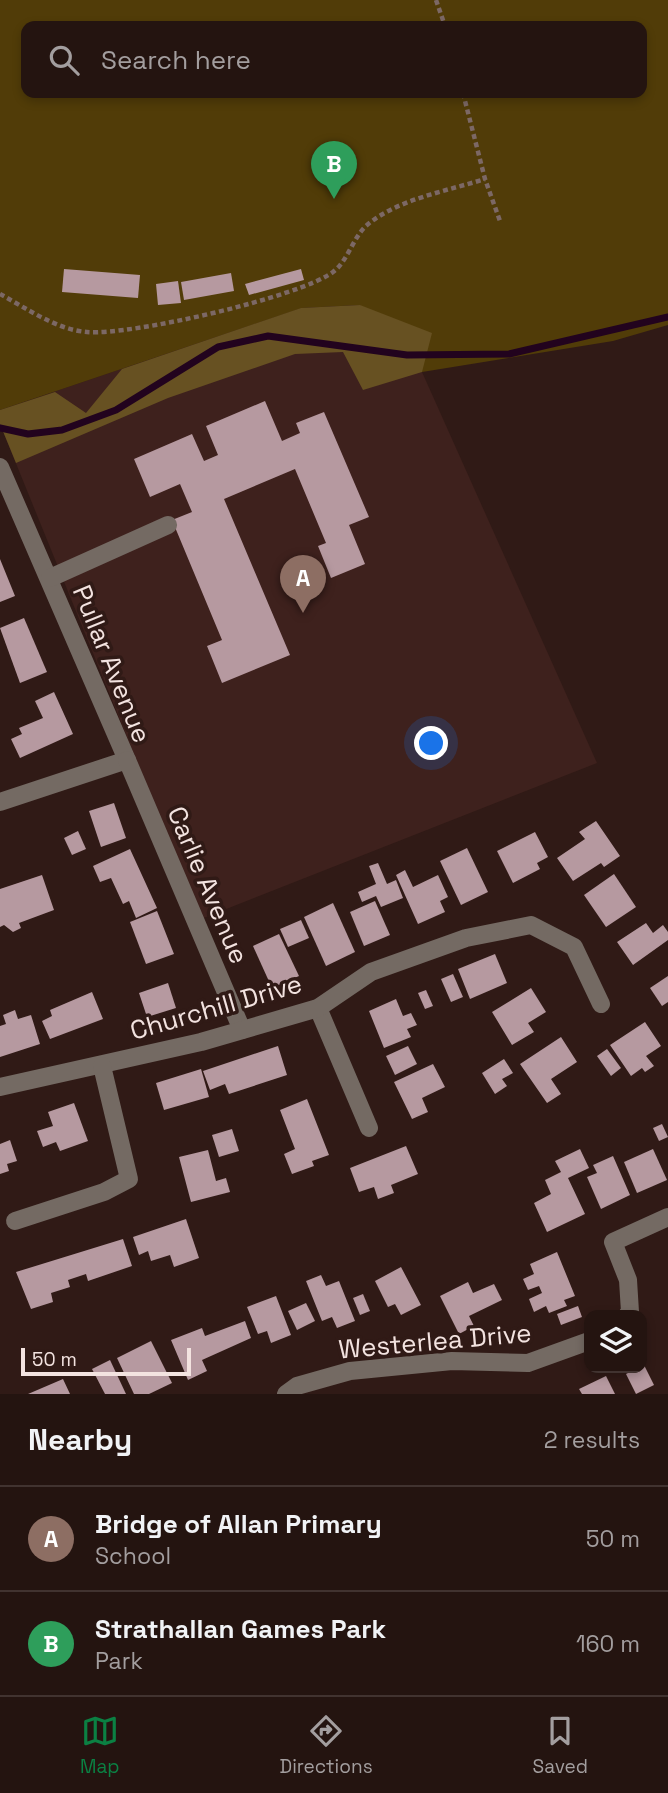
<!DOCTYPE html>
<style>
:root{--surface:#241410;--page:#30211e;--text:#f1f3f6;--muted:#a39e9f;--line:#413330;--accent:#0b8043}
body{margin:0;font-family:"Space Grotesk",sans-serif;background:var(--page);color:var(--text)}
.controls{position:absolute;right:21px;bottom:21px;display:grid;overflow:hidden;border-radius:14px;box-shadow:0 4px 10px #0003}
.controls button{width:63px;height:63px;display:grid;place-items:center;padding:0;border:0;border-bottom:2px solid var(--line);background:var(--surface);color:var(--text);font:35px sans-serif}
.scale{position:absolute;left:21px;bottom:18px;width:170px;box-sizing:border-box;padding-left:7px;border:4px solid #f3e3e0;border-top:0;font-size:19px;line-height:24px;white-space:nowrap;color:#f3e3e0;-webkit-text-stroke:5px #301a16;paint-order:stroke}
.you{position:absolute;left:432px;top:744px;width:24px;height:24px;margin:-18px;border:5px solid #fff;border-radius:50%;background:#1a73e8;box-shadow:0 0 0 10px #1a73e833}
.badge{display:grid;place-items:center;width:46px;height:46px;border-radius:50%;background:var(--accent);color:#fff;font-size:23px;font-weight:700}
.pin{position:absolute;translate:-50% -58px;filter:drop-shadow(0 2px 4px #0008)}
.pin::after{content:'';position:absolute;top:37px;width:24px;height:21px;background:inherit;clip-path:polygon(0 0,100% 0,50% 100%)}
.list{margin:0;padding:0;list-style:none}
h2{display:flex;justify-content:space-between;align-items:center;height:91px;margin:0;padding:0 28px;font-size:30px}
h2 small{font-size:23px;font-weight:400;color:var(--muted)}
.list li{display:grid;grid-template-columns:46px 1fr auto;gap:21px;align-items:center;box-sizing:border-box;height:105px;padding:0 28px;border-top:2px solid var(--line)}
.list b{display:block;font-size:26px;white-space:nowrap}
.list p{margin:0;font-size:23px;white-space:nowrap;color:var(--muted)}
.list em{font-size:23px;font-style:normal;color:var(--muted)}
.icon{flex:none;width:38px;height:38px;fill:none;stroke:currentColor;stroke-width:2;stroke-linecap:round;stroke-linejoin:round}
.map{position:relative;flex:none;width:668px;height:1394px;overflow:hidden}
.search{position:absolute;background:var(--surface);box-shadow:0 4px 10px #0003;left:21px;right:21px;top:21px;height:77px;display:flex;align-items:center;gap:18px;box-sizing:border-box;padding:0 24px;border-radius:14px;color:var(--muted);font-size:26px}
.sheet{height:301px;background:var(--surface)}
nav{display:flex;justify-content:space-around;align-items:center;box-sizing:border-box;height:98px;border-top:2px solid var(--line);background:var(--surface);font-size:19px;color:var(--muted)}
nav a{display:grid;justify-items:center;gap:4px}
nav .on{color:var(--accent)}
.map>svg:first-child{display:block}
.built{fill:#3e211d}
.green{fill:#513c08;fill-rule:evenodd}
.forest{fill:#675122}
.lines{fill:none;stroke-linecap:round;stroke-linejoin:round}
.stream{stroke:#22031e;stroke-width:7}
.building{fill:#b699a0}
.path{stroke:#7c6865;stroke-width:4.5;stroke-dasharray:5 3.5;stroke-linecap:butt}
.minor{stroke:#746a63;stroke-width:18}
.labels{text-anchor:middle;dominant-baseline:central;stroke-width:7;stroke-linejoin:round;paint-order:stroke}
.street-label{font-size:26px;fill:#f3e3e0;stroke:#301a16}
</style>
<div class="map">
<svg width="668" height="1394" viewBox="0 0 668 1394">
<rect width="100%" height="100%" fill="#301a16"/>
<polygon class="built" points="360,305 422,372 597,763 201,919 0,424 0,410 301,308"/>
<path class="green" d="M0,0h668v325l-55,16 -191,31 -62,-67 -58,3 -302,102zM26,26h616v67h-616z"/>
<polygon class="forest" points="360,305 432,333 422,372 363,390 343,352 295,354 168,398 16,463 0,424 0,410 55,392 86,413 122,369 301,308"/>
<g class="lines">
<polyline class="stream" points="0,428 28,434 62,430 116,410 218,347 268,336 407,355 509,354 668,317"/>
</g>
<g class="building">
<polygon points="64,269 140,275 138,298 62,292"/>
<polygon points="301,269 304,280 249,295 245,284"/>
<polygon points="231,273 234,291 184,300 181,282"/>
<polygon points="178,281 181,303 158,305 156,284"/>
<polygon points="265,401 282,441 300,433 296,423 324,412 369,517 349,525 365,564 331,578 318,546 326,543 295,469 224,499 290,655 222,683 207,646 222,640 172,520 192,512 180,484 150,497 134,459 192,434 204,461 218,455 206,426"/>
<polygon points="0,559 15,596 0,602"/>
<polygon points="24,618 47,672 20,683 0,628"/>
<polygon points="54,692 73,734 20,758 11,739 22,734 19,728 43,718 35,701"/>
<polygon points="114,803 126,838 101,847 89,811"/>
<polygon points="596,821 620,856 604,867 601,863 573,881 557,858 585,839 579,832"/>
<polygon points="78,831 86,849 72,855 64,838"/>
<polygon points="535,832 548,857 537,863 540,869 513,883 497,851"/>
<polygon points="467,848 488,892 461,905 440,861"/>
<polygon points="130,849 157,908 136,918 129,901 123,904 111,878 100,882 93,866"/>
<polygon points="378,863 387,884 396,880 403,898 381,907 376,896 362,902 358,892 376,884 369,866"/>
<polygon points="405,870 413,887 438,875 448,897 440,901 445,912 418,924 396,875"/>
<polygon points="614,874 636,907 606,927 584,895"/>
<polygon points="42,875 54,910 19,923 21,928 13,932 4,925 0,927 0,889"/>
<polygon points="375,901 390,935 364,946 350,912"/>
<polygon points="333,903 355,952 326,966 304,917"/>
<polygon points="157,911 174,954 146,964 130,922"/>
<polygon points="301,920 309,938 288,947 280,929"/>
<polygon points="646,923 653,933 663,925 668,932 668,940 633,965 617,942"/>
<polygon points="279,934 299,976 272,988 253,946"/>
<polygon points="495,954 507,983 470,999 458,969"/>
<polygon points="453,974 463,997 451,1002 441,979"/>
<polygon points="668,976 668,1002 662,1006 650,988"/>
<polygon points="168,983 176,1008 147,1017 139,993"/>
<polygon points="531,988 546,1012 528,1023 534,1032 512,1045 492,1012"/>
<polygon points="426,990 433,1006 425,1009 418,993"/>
<polygon points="92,992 103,1019 50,1039 42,1021 52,1016 50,1010"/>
<polygon points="396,999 403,1016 411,1013 417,1025 407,1029 411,1037 384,1048 369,1011"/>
<polygon points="15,1010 18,1019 31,1015 40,1044 0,1057 0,1026 6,1024 3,1015"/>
<polygon points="645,1022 661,1046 646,1056 654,1066 645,1072 642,1068 631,1076 610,1045"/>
<polygon points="561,1037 577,1062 551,1079 561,1094 547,1103 520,1064"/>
<polygon points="278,1046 287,1075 229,1094 225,1084 210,1090 203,1071"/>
<polygon points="408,1046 417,1064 395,1075 386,1056"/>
<polygon points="607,1049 621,1068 611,1076 597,1056"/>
<polygon points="504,1059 513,1073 502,1079 507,1086 495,1094 482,1073"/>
<polygon points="433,1064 445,1087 422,1098 428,1112 412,1119 394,1082"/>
<polygon points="201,1069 209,1097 164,1110 156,1083"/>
<polygon points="307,1099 329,1155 312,1161 314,1166 292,1174 284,1154 295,1149 280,1110"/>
<polygon points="74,1103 88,1141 60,1151 56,1142 43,1147 37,1131 53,1126 48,1112"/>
<polygon points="662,1124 668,1137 659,1141 653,1128"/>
<polygon points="232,1129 239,1151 219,1157 212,1135"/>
<polygon points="10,1140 17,1161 7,1164 9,1171 0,1174 0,1144"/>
<polygon points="406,1146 418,1174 391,1185 394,1193 378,1199 374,1187 359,1192 350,1168"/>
<polygon points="580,1149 589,1168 568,1178 585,1214 547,1232 534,1203 551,1194 545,1180 561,1172 555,1161"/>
<polygon points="653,1149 667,1180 637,1193 624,1162"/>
<polygon points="208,1150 216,1181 226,1178 230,1192 191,1202 179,1157"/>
<polygon points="613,1156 630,1195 601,1209 587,1177 597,1173 593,1165"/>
<polygon points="186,1219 199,1258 174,1267 170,1255 151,1261 148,1251 139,1255 133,1237"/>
<polygon points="123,1239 132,1266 88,1281 86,1274 68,1280 70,1287 51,1293 53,1302 31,1309 16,1272"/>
<polygon points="557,1252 575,1296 564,1300 567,1306 549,1313 546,1306 534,1312 529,1299 542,1293 539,1286 528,1290 523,1279 534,1274 530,1264"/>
<polygon points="401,1267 421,1305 401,1315 395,1304 388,1307 375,1281"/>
<polygon points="321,1275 326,1286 339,1281 355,1321 337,1328 332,1317 322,1321 306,1281"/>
<polygon points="468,1282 473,1293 494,1284 502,1300 469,1316 474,1326 459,1334 440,1296"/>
<polygon points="363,1294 370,1311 360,1315 353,1298"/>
<polygon points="276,1296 291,1335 271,1343 267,1331 258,1334 247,1307"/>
<polygon points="306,1303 315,1321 297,1330 288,1311"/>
<polygon points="578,1306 582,1317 561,1325 557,1314"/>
<polygon points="245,1321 251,1338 202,1360 207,1371 188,1380 171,1340 202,1328 205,1336"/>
<polygon points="151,1341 172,1383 149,1394 134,1394 117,1358"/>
<polygon points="110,1360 126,1394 105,1394 92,1369"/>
<polygon points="644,1365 654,1385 636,1394 626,1374"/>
<polygon points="606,1376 615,1394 582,1394 579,1389"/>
<polygon points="63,1379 70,1394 28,1394"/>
</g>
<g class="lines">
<g class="path">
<polyline points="436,0 445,26"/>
<polyline points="463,93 485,179 500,221"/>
<path d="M0,294c26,14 57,36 87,38 43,4 213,-35 246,-60 15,-11 20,-35 34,-47 31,-26 80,-34 118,-46"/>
</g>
<g class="minor">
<polyline points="0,467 127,760 0,802"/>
<polyline points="50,578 168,525"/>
<polyline points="127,760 242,1030"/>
<polyline points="318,1008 369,1128"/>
<polyline points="0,1087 201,1042 318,1008 371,972 466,938 531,925 574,947 601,1004"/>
<polyline points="15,1221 104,1192 129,1179 102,1066"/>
<polyline points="627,1315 630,1312 628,1280 613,1242 668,1217"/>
<polyline points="286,1394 297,1386 350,1371 452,1361 528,1363 589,1341"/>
</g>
</g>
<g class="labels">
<g class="street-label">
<text transform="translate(112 664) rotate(68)">Pullar Avenue</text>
<text transform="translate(208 885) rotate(67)">Carlie Avenue</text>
<text transform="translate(216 1007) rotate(-16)">Churchill Drive</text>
<text transform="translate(435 1341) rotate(-5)">Westerlea Drive</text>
</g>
</g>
</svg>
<div class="controls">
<button><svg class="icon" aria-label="layers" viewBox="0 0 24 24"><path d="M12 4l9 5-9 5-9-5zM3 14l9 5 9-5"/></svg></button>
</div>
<div class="scale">50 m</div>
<div class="you"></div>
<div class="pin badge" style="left:303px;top:613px;background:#8d6e63">A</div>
<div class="pin badge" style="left:334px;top:199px;background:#2e9e5b">B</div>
<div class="search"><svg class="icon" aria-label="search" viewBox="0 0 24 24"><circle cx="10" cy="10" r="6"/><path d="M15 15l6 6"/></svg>Search here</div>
</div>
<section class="sheet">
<h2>Nearby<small>2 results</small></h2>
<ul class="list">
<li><span class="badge" style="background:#8d6e63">A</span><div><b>Bridge of Allan Primary</b><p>School</p></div><em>50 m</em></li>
<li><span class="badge" style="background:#2e9e5b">B</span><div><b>Strathallan Games Park</b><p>Park</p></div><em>160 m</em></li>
</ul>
</section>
<nav>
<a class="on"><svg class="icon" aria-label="map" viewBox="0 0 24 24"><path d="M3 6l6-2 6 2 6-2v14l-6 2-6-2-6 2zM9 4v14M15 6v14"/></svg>Map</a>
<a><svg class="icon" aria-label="directions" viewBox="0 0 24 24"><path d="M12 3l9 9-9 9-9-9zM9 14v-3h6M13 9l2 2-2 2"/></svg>Directions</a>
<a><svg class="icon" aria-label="saved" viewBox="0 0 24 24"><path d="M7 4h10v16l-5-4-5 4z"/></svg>Saved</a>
</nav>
